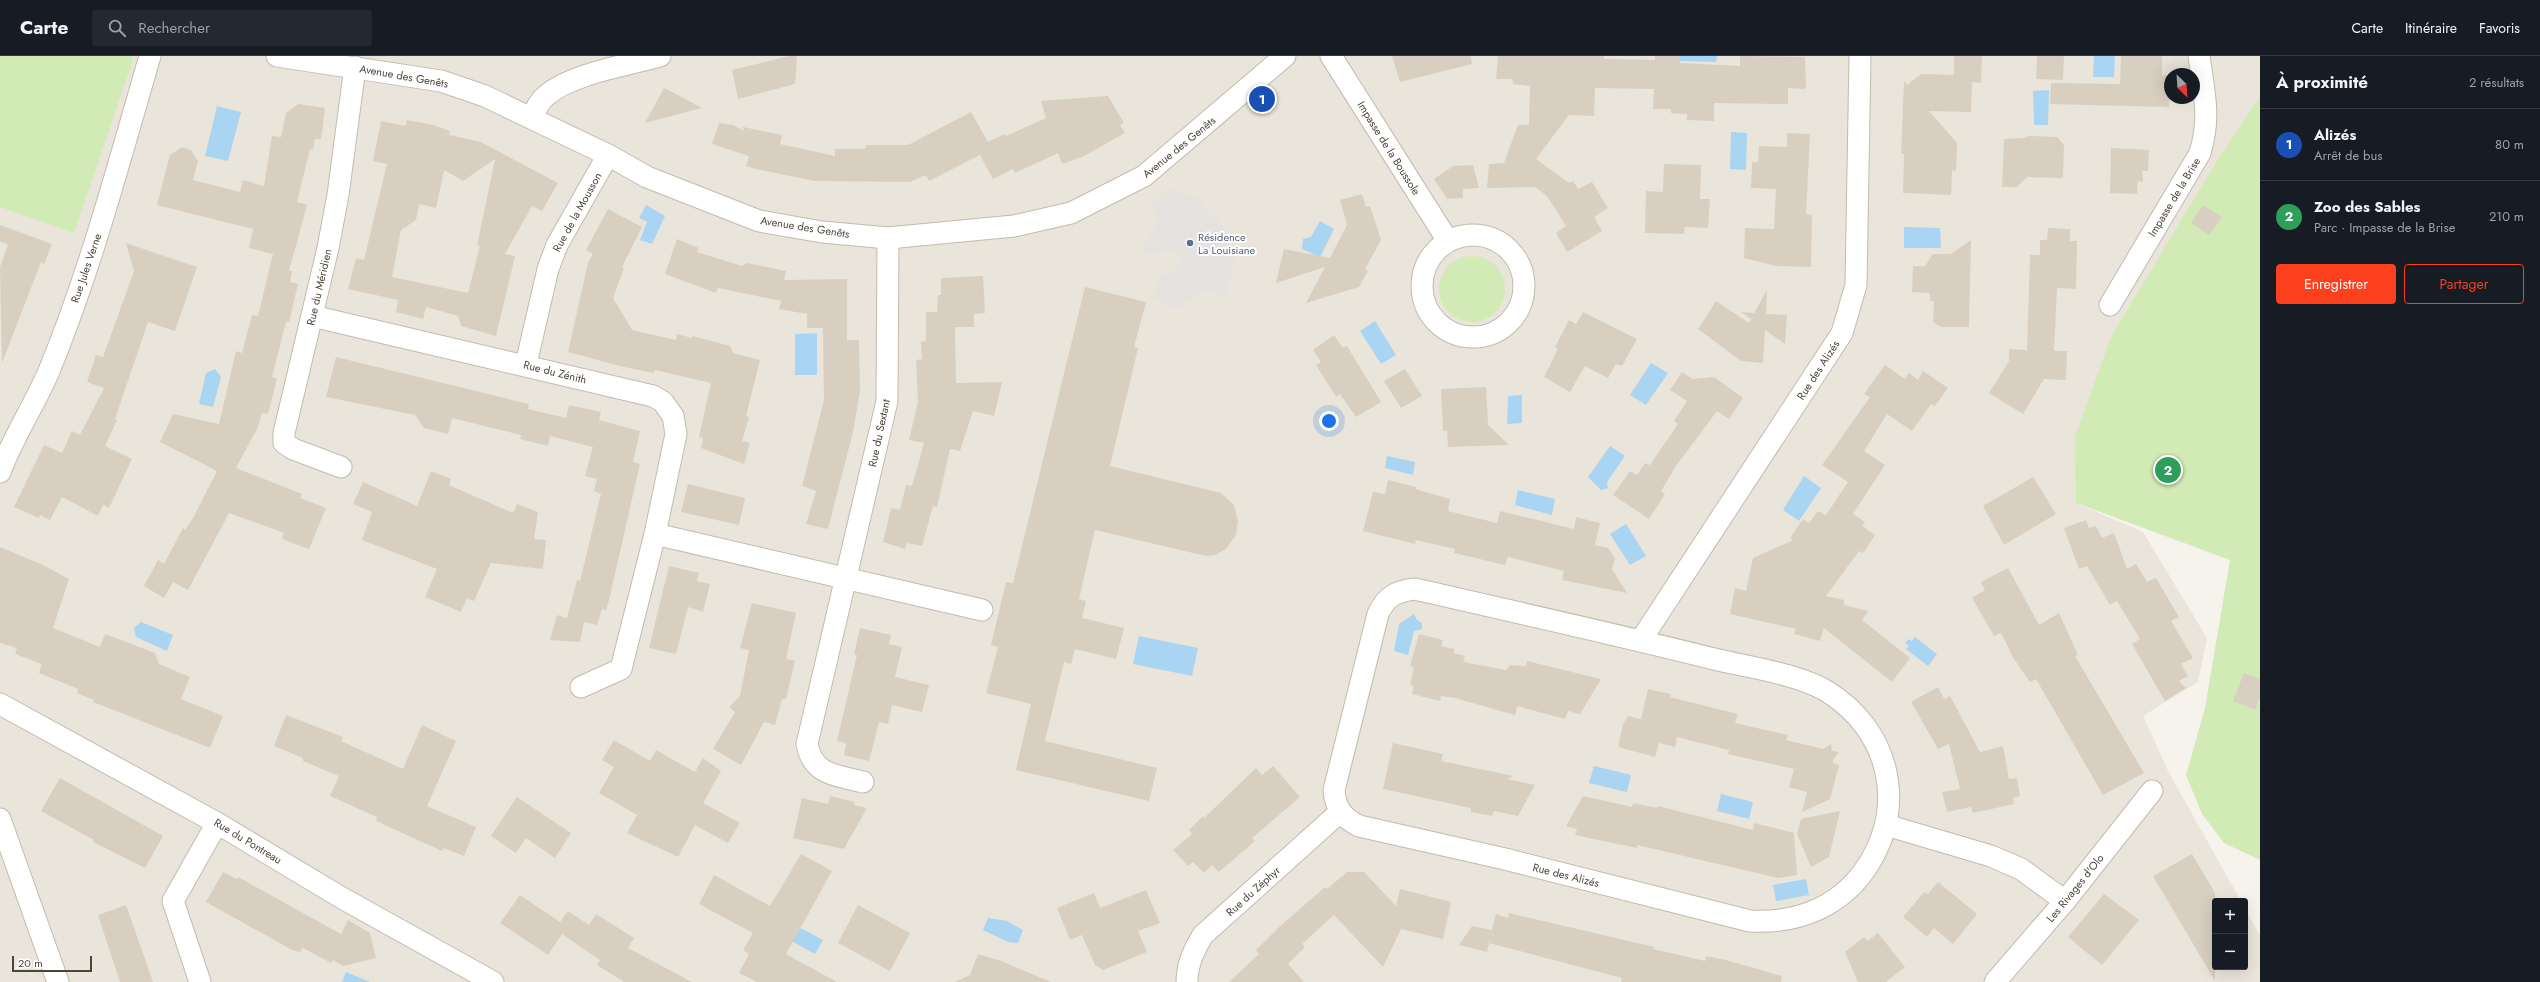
<!DOCTYPE html>
<html lang="fr">
<meta charset="utf-8">
<style>
:root{--surface:#171b24;--page:#242831;--text:#f1f3f6;--muted:#9ea1a6;--line:#363941;--accent:#fc3f1d}
body{margin:0;font-family:Jost,sans-serif;background:var(--page);color:var(--text)}
.controls{position:absolute;right:12px;bottom:12px;display:grid;overflow:hidden;border-radius:4px;box-shadow:0 4px 16px #0002}
.controls button{width:36px;height:36px;display:grid;place-items:center;padding:0;border:0;border-bottom:1px solid var(--line);background:var(--surface);color:var(--text);font:20px sans-serif}
.compass{position:absolute;left:2164px;top:12px;width:36px;height:36px;border-radius:50%;background:var(--surface);box-shadow:0 4px 16px #0002;rotate:155deg}
.scale{position:absolute;left:12px;bottom:10px;width:80px;box-sizing:border-box;padding-left:4px;border:2px solid #4b4439;border-top:0;font-size:11px;line-height:14px;white-space:nowrap;color:#4b4439;-webkit-text-stroke:3px #fff;paint-order:stroke}
.you{position:absolute;left:1329px;top:365px;width:14px;height:14px;margin:-10px;border:3px solid #fff;border-radius:50%;background:#1a73e8;box-shadow:0 0 0 6px #1a73e833}
.badge{display:grid;place-items:center;width:26px;height:26px;border-radius:50%;background:var(--accent);color:#fff;font-size:13px;font-weight:700}
.pin{position:absolute;translate:-50% -50%;border:2px solid #fff;box-shadow:0 1px 4px #0006}
.list{margin:0;padding:0;list-style:none}
h2{display:flex;justify-content:space-between;align-items:center;height:52px;margin:0;padding:0 16px;font-size:17px}
h2 small{font-size:13px;font-weight:400;color:var(--muted)}
.list li{display:grid;grid-template-columns:26px 1fr auto;gap:12px;align-items:center;box-sizing:border-box;height:72px;padding:0 16px;border-top:1px solid var(--line)}
.list b{display:block;font-size:15px;white-space:nowrap}
.list p{margin:0;font-size:13px;white-space:nowrap;color:var(--muted)}
.list em{font-size:13px;font-style:normal;color:var(--muted)}
.actions{display:flex;gap:8px;padding:12px 16px}
.actions a{flex:1;padding:9px 0;border:1px solid var(--accent);border-radius:4px;text-align:center;font-size:14px;color:var(--accent)}
.actions .main{background:var(--accent);color:#fff}
.icon{flex:none;width:22px;height:22px;fill:none;stroke:currentColor;stroke-width:2;stroke-linecap:round;stroke-linejoin:round}
.map{position:relative;flex:none;width:2260px;height:926px;overflow:hidden}
header{display:flex;align-items:center;gap:24px;box-sizing:border-box;height:56px;padding:0 20px;background:var(--surface);border-bottom:1px solid var(--line)}
header strong{font-size:19px}
nav{display:flex;gap:22px;margin-inline-start:auto;font-size:14px}
.search{width:280px;height:36px;background:var(--page);display:flex;align-items:center;gap:10px;box-sizing:border-box;padding:0 14px;border-radius:4px;color:var(--muted);font-size:15px}
main{display:flex}
aside{flex:1;background:var(--surface)}
.map>svg:first-child{display:block}
.residential{fill:#eae5da;fill-rule:evenodd}
.green{fill:#d2eab5}
.parking{fill:#e5e3e0}
.water{fill:#a9d4f2}
.building{fill:#d8cfc1;fill-rule:evenodd}
.lines{fill:none;stroke-linecap:round;stroke-linejoin:round}
.minor-casing{stroke:#c2bbae;stroke-width:23}
.minor{stroke:#fff;stroke-width:21}
.service-dot{fill:#5c6f8a;stroke:#fff;stroke-width:1.5}
.labels{text-anchor:middle;dominant-baseline:central;stroke-width:4;stroke-linejoin:round;paint-order:stroke}
.street-label{font-size:11px;fill:#4b4439;stroke:#fff}
.service-label{font-size:11px;fill:#4e5e75;stroke:#fff;text-anchor:start}
</style>
<header>
<strong>Carte</strong>
<div class="search"><svg class="icon" aria-label="search" viewBox="0 0 24 24"><circle cx="10" cy="10" r="6"/><path d="M15 15l6 6"/></svg>Rechercher</div>
<nav><a>Carte</a><a>Itinéraire</a><a>Favoris</a></nav>
</header>
<main>
<div class="map">
<svg width="2260" height="926" viewBox="0 0 2260 926">
<rect width="100%" height="100%" fill="#f6f3ec"/>
<path class="residential" d="M0,0h2260v40l-45,68 -139,339 67,29 64,106 -9,44 -55,34 26,57 72,128h-26v66h30v-58l15,26v47h-2260zM2170,18h24v24h-24z"/>
<g class="green">
<polygon points="0,0 131,0 133,4 74,177 0,151"/>
<polygon points="2260,40 2260,804 2224,787 2202,758 2186,719 2205,652 2230,504 2076,447 2075,381 2111,281 2215,108"/>
<circle cx="1472" cy="233" r="33"/>
</g>
<polygon class="parking" points="1172,133 1197,141 1233,180 1235,204 1224,242 1206,233 1176,253 1153,241 1159,220 1176,215 1183,203 1176,194 1154,198 1141,195 1157,168 1152,146"/>
<g class="water">
<polygon points="1680,0 1717,0 1716,6 1680,5"/>
<polygon points="2094,0 2115,0 2114,21 2093,21"/>
<polygon points="2049,34 2048,69 2034,69 2033,35"/>
<polygon points="217,50 241,56 228,105 205,100"/>
<polygon points="1731,76 1747,77 1746,114 1730,113"/>
<polygon points="646,149 665,160 652,188 640,184 647,166 639,162"/>
<polygon points="1320,165 1334,173 1320,201 1302,193 1303,183 1311,181"/>
<polygon points="1904,171 1940,172 1941,192 1904,192"/>
<polygon points="1375,265 1396,299 1381,308 1360,275"/>
<polygon points="817,277 817,319 795,319 795,278"/>
<polygon points="1651,307 1668,317 1646,349 1630,339"/>
<polygon points="215,313 221,321 213,351 199,348 206,317"/>
<polygon points="1522,339 1522,367 1507,368 1508,340"/>
<polygon points="1610,390 1625,400 1607,426 1608,432 1601,434 1588,421"/>
<polygon points="1387,400 1415,406 1413,419 1385,412"/>
<polygon points="1804,420 1821,432 1799,465 1783,454"/>
<polygon points="1518,434 1555,443 1552,459 1515,449"/>
<polygon points="1626,468 1646,500 1630,509 1610,478"/>
<polygon points="1414,558 1417,564 1422,567 1422,573 1414,575 1408,599 1394,595 1399,568"/>
<polygon points="141,566 173,579 167,595 136,581 134,572"/>
<polygon points="1139,580 1198,592 1192,620 1133,608"/>
<polygon points="1915,581 1937,598 1928,610 1906,593 1909,590 1905,587 1909,583 1912,585"/>
<polygon points="1594,710 1631,719 1627,736 1589,727"/>
<polygon points="1721,738 1753,746 1749,763 1717,755"/>
<polygon points="1806,823 1809,839 1776,845 1773,829"/>
<polygon points="988,862 1007,865 1023,874 1018,887 1008,886 983,874"/>
<polygon points="793,868 823,884 815,898 786,882"/>
<polygon points="346,916 370,926 342,926"/>
</g>
<g class="building">
<polygon points="789,0 797,0 795,28 738,43 732,14"/>
<polygon points="1392,0 1471,0 1472,8 1400,26"/>
<polygon points="1498,0 1604,0 1604,3 1655,4 1655,0 1680,0 1680,7 1740,10 1740,0 1805,1 1806,28 1805,33 1788,32 1788,48 1714,47 1714,65 1687,64 1687,58 1671,57 1671,53 1653,53 1654,33 1595,32 1594,60 1569,59 1536,103 1569,127 1573,125 1578,133 1592,126 1608,152 1594,161 1602,175 1567,196 1556,177 1566,170 1547,140 1535,131 1487,132 1489,108 1504,107 1518,69 1529,69 1530,30 1513,28 1512,23 1496,23"/>
<polygon points="1954,0 1982,0 1981,27 1972,26 1971,56 1929,55 1957,87 1956,115 1952,114 1951,139 1903,137 1904,98 1901,98 1904,25 1907,29 1921,18 1954,19"/>
<polygon points="2037,0 2064,0 2063,24 2036,23"/>
<polygon points="2121,0 2162,0 2162,19 2170,19 2169,51 2050,48 2051,27 2120,28"/>
<polygon points="664,32 676,38 702,52 645,67"/>
<polygon points="1108,40 1124,67 1120,69 1125,77 1082,101 1062,108 1058,97 1015,117 1013,113 993,123 980,99 929,125 926,119 910,126 815,125 756,113 746,110 749,100 712,88 719,67 733,69 744,75 743,71 782,79 780,88 835,100 835,93 865,93 866,89 908,89 971,56 988,86 1005,78 1006,80 1046,62 1041,45"/>
<polygon points="298,48 325,52 321,83 315,83 313,94 310,93 297,146 307,149 289,215 292,215 290,226 298,228 289,266 286,266 272,321 277,323 268,358 262,357 258,371 236,412 302,438 300,442 326,452 309,493 282,483 284,477 229,457 188,534 173,526 164,542 144,530 158,504 164,508 183,472 185,474 193,462 217,415 160,386 173,358 219,368 236,295 242,297 252,259 258,260 273,198 249,192 253,173 157,149 170,99 182,91 191,94 198,105 193,124 240,136 243,124 264,130 272,80 281,81 286,57"/>
<path d="M407,64l27,5 16,6 -1,4 32,7 77,41 -16,28 -10,-5 -27,48 10,2 -19,80 -35,-10 -3,-10 -32,-9 -3,12 -27,-7 2,-12 -50,-11 8,-31 8,2 23,-96 -14,-3 8,-40 24,5zM495,103l-18,87h3l-12,47 -76,-16 9,-47 15,-10 3,-16 17,4 8,-38 19,11z"/>
<polygon points="1787,77 1810,78 1806,158 1812,159 1811,211 1776,210 1744,202 1745,172 1774,173 1776,133 1751,132 1752,106 1758,106 1759,90 1787,91"/>
<polygon points="2029,80 2057,81 2064,89 2063,122 2027,121 2017,131 2002,131 2004,83 2024,82"/>
<polygon points="2111,92 2149,94 2148,115 2142,115 2143,126 2138,125 2137,138 2110,137"/>
<polygon points="1664,108 1701,109 1700,143 1710,143 1708,172 1685,171 1684,178 1645,177 1646,135 1663,136"/>
<polygon points="1473,109 1479,132 1463,133 1463,142 1447,143 1434,123 1453,110"/>
<polygon points="1362,138 1366,151 1370,150 1381,184 1365,213 1368,215 1359,231 1306,247 1325,211 1276,227 1284,193 1330,202 1347,169 1340,144"/>
<polygon points="2203,149 2222,161 2209,179 2191,167"/>
<polygon points="608,153 642,171 622,211 624,212 613,242 632,274 676,284 677,278 692,282 692,280 730,290 733,297 760,304 746,360 749,361 742,385 750,387 744,408 701,392 703,382 699,381 711,327 655,314 654,317 624,311 568,296 588,207 593,198 586,194"/>
<polygon points="0,169 52,188 44,208 41,206 2,307 0,211 8,189 0,185"/>
<polygon points="2048,172 2070,173 2070,185 2077,185 2076,233 2057,232 2054,295 2067,295 2066,324 2044,323 2023,358 1989,337 2009,305 2009,293 2027,294 2030,199 2040,199 2040,184 2047,184"/>
<polygon points="677,183 699,192 697,196 742,210 747,207 786,215 784,224 847,223 847,284 859,284 860,335 853,376 828,473 806,468 816,435 802,430 824,344 823,272 807,272 807,258 779,253 781,245 718,232 716,237 665,218"/>
<polygon points="1971,184 1969,271 1941,271 1933,266 1934,245 1930,245 1930,237 1912,236 1913,210 1925,210 1933,198 1951,198"/>
<polygon points="126,187 197,211 175,275 148,266 115,363 117,364 105,390 132,403 109,452 103,449 98,460 62,441 50,464 40,459 39,462 14,451 44,389 62,397 72,375 80,379 104,332 87,326 96,299 103,301 134,215"/>
<polygon points="983,220 985,257 974,258 974,271 955,271 956,327 1002,326 994,360 973,355 960,395 950,393 937,451 933,450 922,490 907,487 905,493 883,486 891,452 900,454 906,429 912,430 924,387 909,384 918,346 916,304 922,303 921,286 926,285 926,256 937,256 938,239 941,239 941,222"/>
<polygon points="1085,231 1146,246 1134,291 1138,292 1110,410 1221,437 1234,449 1238,465 1236,479 1226,493 1216,499 1206,500 1095,474 1079,543 1086,545 1082,562 1124,572 1116,603 1075,593 1071,608 1064,606 1045,685 1157,712 1149,745 1016,714 1031,648 986,637 998,591 991,589 1006,526 1013,527"/>
<polygon points="1767,234 1766,258 1787,259 1785,288 1765,274 1763,307 1741,305 1698,273 1716,245 1749,267 1751,263 1741,256 1754,257"/>
<polygon points="1583,256 1637,283 1622,310 1616,308 1608,322 1585,310 1570,336 1544,321 1558,293 1555,291 1569,264 1576,268"/>
<polygon points="1334,279 1343,292 1347,290 1381,346 1356,361 1340,338 1336,341 1316,309 1321,306 1313,294"/>
<polygon points="336,301 529,348 528,353 566,362 569,349 601,356 599,364 640,375 633,406 640,408 609,544 606,554 602,553 597,569 584,566 580,586 550,584 557,559 567,562 577,524 580,525 601,438 594,435 597,423 585,420 593,391 550,380 548,390 520,383 521,379 452,362 448,378 424,372 415,359 326,341"/>
<polygon points="1885,309 1905,323 1909,317 1918,324 1923,315 1948,332 1935,350 1931,348 1912,375 1887,358 1864,395 1885,409 1853,458 1865,466 1862,470 1875,479 1863,497 1859,495 1826,540 1844,544 1844,549 1868,555 1862,564 1910,602 1892,626 1824,572 1820,585 1794,578 1796,573 1730,558 1735,532 1746,535 1753,502 1793,484 1790,482 1803,463 1809,467 1818,455 1826,459 1848,426 1822,409 1870,341 1864,338"/>
<polygon points="1405,313 1422,340 1401,352 1384,325"/>
<polygon points="1682,316 1693,323 1714,321 1743,342 1729,363 1717,355 1676,410 1661,435 1665,438 1649,463 1613,439 1630,415 1637,419 1645,407 1650,409 1678,368 1674,365 1687,345 1670,334"/>
<polygon points="1486,331 1488,369 1509,389 1448,391 1447,375 1443,375 1441,333"/>
<polygon points="431,415 451,423 449,429 513,457 517,448 538,456 534,483 546,484 543,513 491,507 474,545 467,542 461,556 425,541 437,513 362,484 372,456 353,448 363,426 417,450"/>
<polygon points="2033,421 2056,458 2004,489 1983,450"/>
<polygon points="1388,424 1416,431 1415,433 1450,443 1448,455 1497,467 1500,455 1574,473 1576,461 1600,467 1595,489 1608,492 1615,502 1612,513 1627,537 1562,524 1564,515 1508,501 1505,509 1454,497 1455,493 1416,484 1415,488 1363,475 1373,436 1385,438"/>
<polygon points="688,428 745,442 739,469 681,456"/>
<polygon points="2086,464 2089,472 2096,470 2102,482 2114,477 2127,513 2136,508 2147,526 2156,522 2179,561 2171,565 2193,602 2181,608 2188,620 2179,625 2186,632 2165,645 2132,588 2140,583 2117,545 2110,549 2087,510 2079,513 2064,472"/>
<polygon points="0,491 43,509 69,523 53,572 100,591 105,578 155,597 159,608 190,621 181,643 223,660 210,692 93,646 94,644 77,637 78,633 39,617 42,608 15,598 17,592 0,587"/>
<polygon points="669,510 699,517 697,525 710,528 703,556 688,551 676,598 649,592"/>
<polygon points="2008,512 2039,569 2059,557 2078,599 2075,600 2144,717 2103,739 2036,623 2030,626 2014,603 2001,577 1994,580 1972,542 1985,534 1981,526"/>
<polygon points="752,547 796,557 786,603 795,605 786,643 782,643 775,669 764,666 741,709 713,693 735,656 729,651 740,640 749,594 740,592"/>
<polygon points="860,572 891,579 889,588 902,591 895,621 929,629 922,656 892,649 888,668 879,666 869,705 844,699 846,687 837,685 857,599 854,598"/>
<polygon points="1419,578 1443,584 1441,590 1454,593 1454,597 1465,600 1463,606 1506,614 1510,609 1526,610 1527,605 1601,623 1580,658 1568,655 1565,663 1517,650 1515,659 1455,642 1441,640 1440,645 1412,638 1414,630 1410,629 1414,611 1410,610"/>
<polygon points="2244,617 2260,623 2260,641 2255,654 2233,645"/>
<polygon points="1938,631 1944,643 1950,640 1980,696 2003,690 2009,723 2017,722 2020,740 2013,742 2014,748 1973,757 1971,751 1947,756 1942,736 1960,733 1949,688 1938,693 1911,646"/>
<polygon points="1648,633 1671,638 1670,641 1738,658 1735,667 1788,679 1786,684 1823,693 1831,688 1832,695 1839,696 1833,704 1833,707 1839,709 1830,743 1802,756 1807,736 1789,731 1794,713 1728,698 1729,694 1677,681 1675,691 1659,687 1655,701 1618,691 1623,668 1628,660 1641,663"/>
<polygon points="286,659 343,681 341,685 403,713 422,669 456,685 427,750 476,771 464,800 444,792 442,795 376,765 377,761 330,740 339,720 303,705 303,702 274,690"/>
<polygon points="614,684 650,705 656,694 695,716 703,702 721,715 703,747 740,767 728,787 695,769 678,801 627,777 637,759 599,737 614,711 602,704"/>
<polygon points="1393,687 1443,698 1441,705 1514,720 1507,723 1535,729 1518,760 1494,755 1492,760 1471,756 1471,752 1383,733"/>
<polygon points="1273,710 1300,741 1252,782 1255,785 1219,816 1212,809 1204,817 1193,806 1188,810 1173,794 1192,778 1189,774 1203,760 1204,762 1256,712 1262,719"/>
<polygon points="60,722 163,780 145,812 93,786 94,784 41,755"/>
<polygon points="830,740 855,746 854,749 867,752 844,793 793,782 802,742 828,748"/>
<polygon points="1583,740 1632,751 1633,747 1657,752 1658,750 1753,774 1754,767 1794,777 1797,819 1778,822 1637,789 1637,792 1575,779 1577,773 1566,770"/>
<polygon points="517,741 571,777 555,802 526,782 516,797 491,780"/>
<polygon points="1840,755 1829,801 1811,811 1797,778 1801,763"/>
<polygon points="801,798 832,815 786,898 837,926 757,926 739,917 749,898 743,894 753,877 699,848 714,819 770,850"/>
<polygon points="2192,798 2215,837 2215,925 2153,820"/>
<polygon points="223,816 237,823 238,821 341,878 348,864 370,877 376,902 343,910 333,904 331,907 303,892 300,896 292,894 206,846"/>
<polygon points="1347,816 1364,816 1396,850 1400,833 1451,846 1443,883 1401,873 1383,911 1334,859 1302,888 1305,891 1288,908 1304,926 1229,926 1259,898 1256,894 1278,872 1325,831 1327,833"/>
<polygon points="1938,826 1977,858 1953,888 1934,872 1927,881 1903,861 1924,836 1928,838"/>
<polygon points="1146,834 1160,867 1138,875 1147,896 1103,914 1095,909 1082,879 1070,884 1057,852 1094,837 1100,852"/>
<polygon points="2104,838 2139,864 2102,909 2068,881"/>
<polygon points="520,839 560,866 568,855 589,869 596,858 634,882 628,892 692,926 624,926 597,909 600,904 562,878 548,899 500,867"/>
<polygon points="126,849 153,926 120,926 98,859"/>
<polygon points="858,849 910,877 890,915 838,887"/>
<polygon points="1509,857 1654,891 1653,893 1705,905 1706,900 1726,904 1782,920 1781,926 1621,926 1622,922 1489,887 1490,884 1487,896 1459,889 1472,870 1492,874 1496,858 1508,862"/>
<polygon points="1878,877 1905,911 1886,926 1858,926 1845,896 1864,881 1868,885"/>
<polygon points="978,898 1001,905 1051,926 955,926 970,919"/>
</g>
<g class="lines">
<g class="minor-casing">
<g id="minor">
<polyline points="277,0 441,25 485,40 608,99 647,121 759,165 822,176 888,182 1014,170 1071,157 1144,120 1285,0"/>
<polyline points="1331,0 1448,185"/>
<path d="M532,62c4,-9 7,-17 15,-23 24,-21 81,-30 113,-39"/>
<circle cx="1473" cy="230" r="51"/>
<path d="M2110,249l90,-152c11,-37 4,-60 -1,-97"/>
<polyline points="312,260 653,340 663,346 673,360 676,378 655,478 621,613 581,631"/>
<polyline points="526,308 548,213 557,189 608,99"/>
<polyline points="341,411 293,393 284,387 284,377 328,192 338,139 355,11"/>
<path d="M0,416c13,-35 34,-66 49,-101 42,-102 70,-209 101,-315"/>
<polyline points="655,478 982,554"/>
<path d="M1415,533c100,23 200,45 299,70 33,8 86,15 114,33 59,37 79,109 42,170 -26,43 -70,62 -120,59l-245,-62 -146,-33c-16,-8 -24,-18 -25,-36l44,-176c8,-18 19,-23 37,-25z"/>
<polyline points="1641,584 1842,277 1856,229 1860,0"/>
<polyline points="0,648 217,767 342,842 493,926"/>
<path d="M863,726c-26,-7 -50,-6 -56,-38l80,-343 1,-163"/>
<polyline points="0,763 58,926"/>
<polyline points="1886,769 1991,800 2021,813 2065,845"/>
<polyline points="200,926 173,845 217,767"/>
<path d="M1187,926c0,-18 7,-32 16,-47l137,-123"/>
<polyline points="1995,926 2065,845 2152,735"/>
</g>
</g>
<use href="#minor" class="minor"/>
</g>
<circle class="service-dot" cx="1190" cy="187" r="4"/>
<g class="labels">
<g class="street-label">
<text transform="translate(404 20) rotate(10)">Avenue des Genêts</text>
<text transform="translate(1179 91) rotate(-39)">Avenue des Genêts</text>
<text transform="translate(1389 92) rotate(58)">Impasse de la Boussole</text>
<text transform="translate(2174 141) rotate(-59)">Impasse de la Brise</text>
<text transform="translate(577 156) rotate(-61)">Rue de la Mousson</text>
<text transform="translate(805 171) rotate(9)">Avenue des Genêts</text>
<text transform="translate(86 212) rotate(-71)">Rue Jules Verne</text>
<text transform="translate(319 231) rotate(-77)">Rue du Méridien</text>
<text transform="translate(1818 314) rotate(-57)">Rue des Alizés</text>
<text transform="translate(555 316) rotate(14)">Rue du Zénith</text>
<text transform="translate(879 377) rotate(-78)">Rue du Sextant</text>
<text transform="translate(248 785) rotate(31)">Rue du Pontreau</text>
<text transform="translate(1566 819) rotate(14)">Rue des Alizés</text>
<text transform="translate(2075 832) rotate(-51)">Les Rivages d'Olo</text>
<text transform="translate(1253 835) rotate(-42)">Rue du Zéphyr</text>
</g>
<g class="service-label">
<text x="1198" y="181">Résidence<tspan x="1198" dy="13">La Louisiane</tspan></text>
</g>
</g>
</svg>
<div class="controls">
<button>+</button>
<button>−</button>
</div>
<svg class="compass" viewBox="-18 -18 36 36"><path d="M0-13l5 13h-10z" fill="#e53935"/><path d="M0 13l5-13h-10z" fill="#9ea1a6"/></svg>
<div class="scale">20 m</div>
<div class="you"></div>
<div class="pin badge" style="left:1262px;top:43px;background:#1a4fb4">1</div>
<div class="pin badge" style="left:2168px;top:414px;background:#2e9e5b">2</div>
</div>
<aside>
<h2>À proximité<small>2 résultats</small></h2>
<ul class="list">
<li><span class="badge" style="background:#1a4fb4">1</span><div><b>Alizés</b><p>Arrêt de bus</p></div><em>80 m</em></li>
<li><span class="badge" style="background:#2e9e5b">2</span><div><b>Zoo des Sables</b><p>Parc · Impasse de la Brise</p></div><em>210 m</em></li>
</ul>
<div class="actions"><a class="main">Enregistrer</a><a>Partager</a></div>
</aside>
</main>
